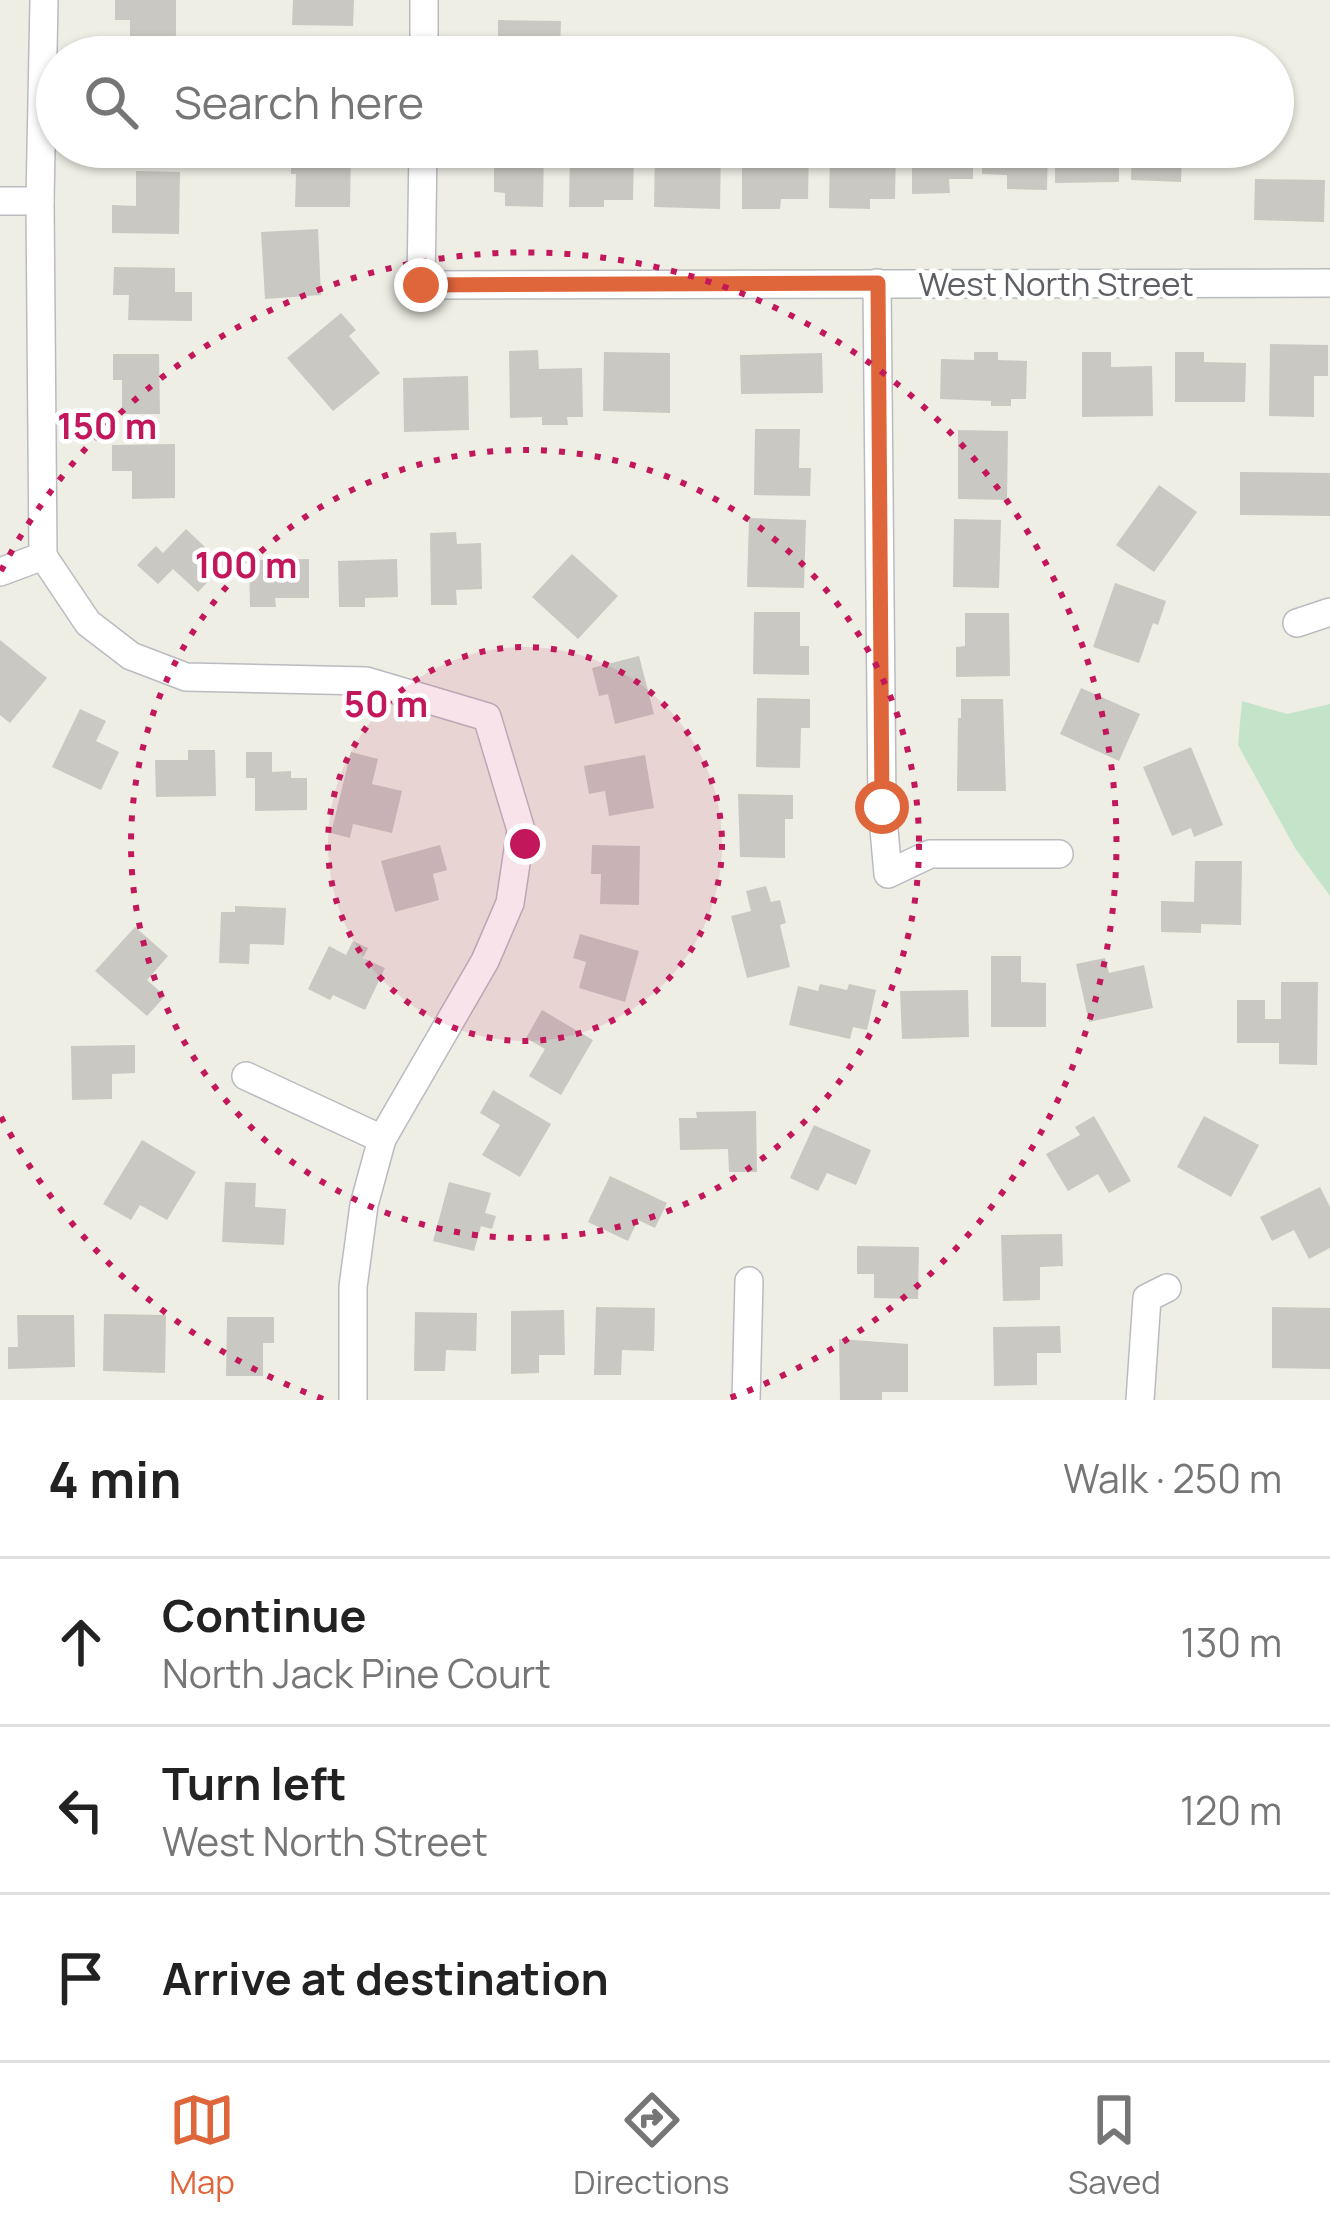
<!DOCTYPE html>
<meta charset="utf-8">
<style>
:root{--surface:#fff;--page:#f2f2f2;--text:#222;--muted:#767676;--line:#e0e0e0;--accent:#df653a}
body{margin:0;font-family:Manrope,sans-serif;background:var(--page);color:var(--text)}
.stop{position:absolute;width:36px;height:36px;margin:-27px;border:9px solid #df653a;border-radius:50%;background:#fff}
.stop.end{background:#df653a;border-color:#fff;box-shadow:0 3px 12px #0008}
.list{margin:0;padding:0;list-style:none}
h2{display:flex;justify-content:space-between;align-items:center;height:156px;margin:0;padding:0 48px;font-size:51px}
h2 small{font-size:39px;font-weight:400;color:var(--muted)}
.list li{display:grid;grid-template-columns:78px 1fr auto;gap:36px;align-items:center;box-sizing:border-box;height:168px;padding:0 48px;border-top:3px solid var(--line)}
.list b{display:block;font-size:45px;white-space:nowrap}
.list p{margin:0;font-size:39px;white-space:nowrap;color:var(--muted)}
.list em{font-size:39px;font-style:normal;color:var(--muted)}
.icon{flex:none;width:66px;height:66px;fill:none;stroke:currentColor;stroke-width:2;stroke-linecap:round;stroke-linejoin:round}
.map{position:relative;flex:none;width:1330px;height:1400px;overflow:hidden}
.search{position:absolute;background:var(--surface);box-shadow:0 3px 9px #0004;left:36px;right:36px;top:36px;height:132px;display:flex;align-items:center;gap:30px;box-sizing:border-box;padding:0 42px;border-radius:66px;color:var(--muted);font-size:45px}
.sheet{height:660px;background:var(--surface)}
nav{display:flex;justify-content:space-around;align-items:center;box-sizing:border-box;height:168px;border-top:3px solid var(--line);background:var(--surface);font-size:33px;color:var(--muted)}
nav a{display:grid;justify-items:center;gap:6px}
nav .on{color:var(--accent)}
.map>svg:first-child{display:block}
.green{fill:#c3e4c9}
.building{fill:#cac8c2}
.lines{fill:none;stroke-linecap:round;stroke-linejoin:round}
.street-casing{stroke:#babbc0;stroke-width:30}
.street{stroke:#fff;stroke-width:27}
.route{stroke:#df653a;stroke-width:15}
.ring{fill:none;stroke:#c2185b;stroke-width:6;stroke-dasharray:6 12}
.labels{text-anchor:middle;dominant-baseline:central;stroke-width:9;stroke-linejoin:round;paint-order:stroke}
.street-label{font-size:33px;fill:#5d5f65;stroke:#fff}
.centre{fill:#c2185b;stroke:#fff;stroke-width:6}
.ring-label{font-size:36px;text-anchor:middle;font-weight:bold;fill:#c2185b;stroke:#fff;stroke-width:9;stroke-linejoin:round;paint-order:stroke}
</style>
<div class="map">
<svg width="1330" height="1400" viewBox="0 0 1330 1400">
<rect width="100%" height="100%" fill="#eeeee5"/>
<polygon class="green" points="1242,701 1287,714 1330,704 1330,896 1295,848 1238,745"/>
<g class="building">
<polygon points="115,0 176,0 176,44 130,44 130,20 115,20"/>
<polygon points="293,0 354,0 353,26 292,25"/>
<polygon points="498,20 561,21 560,57 498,57"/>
<rect x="296" y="50" width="50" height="7"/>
<polygon points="291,147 351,147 350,207 295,207 296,174 291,174"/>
<polygon points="494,147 544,147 543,207 505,206 505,193 494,192"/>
<polygon points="655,147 721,147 720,209 654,207"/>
<polygon points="776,147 809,147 808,199 781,199 780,209 742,209 742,148"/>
<polygon points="830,147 896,148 895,199 870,199 870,209 829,208"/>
<polygon points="921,147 973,147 973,179 949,179 950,193 912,194 912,161 921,161"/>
<polygon points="982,147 1048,147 1047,190 1007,189 1007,175 982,174"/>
<polygon points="1055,147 1119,147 1119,182 1055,183"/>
<polygon points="1132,147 1182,147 1181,182 1131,180"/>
<polygon points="570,150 634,151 633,200 604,200 604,207 569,207"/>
<polygon points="136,171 180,172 179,234 112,233 112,205 136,206"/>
<polygon points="1255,179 1325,180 1324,222 1254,220"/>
<polygon points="318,229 321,295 265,299 261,232"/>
<polygon points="114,267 175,268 175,292 192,292 192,321 128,320 129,295 113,295"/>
<polygon points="341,313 356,330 349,336 380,373 333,411 287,358"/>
<polygon points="1270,344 1328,345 1328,376 1314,376 1314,417 1269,416"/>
<polygon points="538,350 539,369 582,368 583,417 567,417 568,425 542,425 542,417 510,418 509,351"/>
<polygon points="604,352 670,353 670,413 603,411"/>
<polygon points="974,352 998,352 998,360 1027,361 1026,399 1011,399 1011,406 991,406 991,401 940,399 941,359 974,360"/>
<polygon points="1082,352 1111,352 1111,367 1152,366 1153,416 1082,417"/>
<polygon points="1175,352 1204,352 1204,362 1246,363 1245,402 1175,402"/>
<polygon points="822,353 823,393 741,394 740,355"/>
<polygon points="113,354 159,354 160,414 122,414 122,380 113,380"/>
<polygon points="468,376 469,430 404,432 403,378"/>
<polygon points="755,429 800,429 799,468 811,468 810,496 754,495"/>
<polygon points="958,430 1008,431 1007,500 958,499"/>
<polygon points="175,444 175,498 132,499 132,471 112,471 112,445"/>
<polygon points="1240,472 1330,473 1330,516 1240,515"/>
<polygon points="1159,485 1197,512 1154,572 1116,545"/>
<polygon points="749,518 806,520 804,588 747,587"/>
<polygon points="954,519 1001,520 999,588 953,587"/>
<polygon points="186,529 224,565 198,592 173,569 158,584 137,565 156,546 163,553"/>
<polygon points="456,532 457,544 481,543 482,589 456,590 457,605 431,605 430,533"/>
<polygon points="572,554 618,596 578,639 532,597"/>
<polygon points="309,559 309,598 275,598 276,607 250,607 249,560"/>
<polygon points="397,559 398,597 365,598 365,607 339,607 338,561"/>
<polygon points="1115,583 1166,601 1158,625 1153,623 1139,663 1093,647"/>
<polygon points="754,612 800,612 800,646 809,646 809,675 753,674"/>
<polygon points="965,613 1009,613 1010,676 956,677 956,647 965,646"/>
<polygon points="0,640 47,678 10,723 0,715"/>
<polygon points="639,656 654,714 615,724 608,694 599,696 592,668"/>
<polygon points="1081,688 1140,714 1119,761 1060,734"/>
<polygon points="757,698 810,699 810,728 801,728 800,768 756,767"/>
<polygon points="961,699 1003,699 1006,791 957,791 958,718 961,718"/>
<polygon points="80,709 106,721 96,741 119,752 101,790 52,767"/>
<polygon points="1191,747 1223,825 1194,837 1191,828 1172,836 1143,767"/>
<polygon points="188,750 215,750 216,796 156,797 155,760 188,760"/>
<polygon points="246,752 272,752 272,772 291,771 291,778 307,778 307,810 255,811 255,778 246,778"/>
<polygon points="351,752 378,759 372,784 402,791 392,833 353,824 350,838 331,833"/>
<polygon points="645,755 654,808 609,816 605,791 589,794 584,766"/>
<polygon points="738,794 793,795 793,819 785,819 785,858 740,857"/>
<polygon points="440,845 447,870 433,874 439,900 395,912 381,861"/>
<polygon points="592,845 640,846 639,905 600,904 601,874 591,874"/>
<polygon points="1195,861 1242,861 1241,925 1201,924 1201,933 1161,932 1161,901 1194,902"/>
<polygon points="766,886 771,902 780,900 786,923 780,925 790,967 747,978 731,916 751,911 746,891"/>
<polygon points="235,906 286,908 284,945 250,944 249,964 219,963 221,912 235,912"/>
<polygon points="135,927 168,956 147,980 165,996 147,1016 95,971"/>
<polygon points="580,934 639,951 625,1002 579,988 586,962 573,958"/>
<polygon points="353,941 368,948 363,958 385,968 365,1010 333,995 330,1000 308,989 329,946 346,955"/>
<polygon points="991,956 1021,956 1021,982 1046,983 1046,1027 991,1027"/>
<polygon points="1105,958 1109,973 1144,965 1153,1008 1089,1022 1076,964"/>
<polygon points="1281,982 1318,982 1317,1065 1279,1064 1279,1043 1237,1043 1237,1000 1265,1000 1265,1019 1281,1019"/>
<polygon points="820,984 847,990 849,984 876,990 867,1030 853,1027 850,1039 789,1025 798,986 818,991"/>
<polygon points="968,990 969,1037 902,1039 900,991"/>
<polygon points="542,1010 593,1040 561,1095 529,1076 545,1049 526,1038"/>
<polygon points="135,1045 135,1073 112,1074 112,1099 72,1100 71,1046"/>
<polygon points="493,1090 551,1124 520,1177 482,1155 500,1125 480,1113"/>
<polygon points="756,1111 757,1172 729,1172 728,1149 680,1150 679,1118 697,1118 696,1112"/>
<polygon points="1094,1116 1131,1181 1109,1193 1098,1174 1068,1191 1046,1154 1080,1135 1075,1127"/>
<polygon points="1204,1116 1259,1145 1231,1197 1177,1167"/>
<polygon points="814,1125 871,1150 856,1185 827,1173 818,1191 790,1178"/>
<polygon points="142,1140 196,1172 167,1220 140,1205 131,1220 103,1204"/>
<polygon points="610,1176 667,1203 655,1228 638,1220 628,1241 588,1222"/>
<polygon points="225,1182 256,1183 255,1207 286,1209 284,1245 222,1242"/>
<polygon points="449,1182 491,1193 485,1213 496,1216 492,1229 481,1226 474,1251 433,1241"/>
<polygon points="1320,1187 1330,1207 1330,1248 1309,1259 1294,1230 1272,1241 1260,1217"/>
<polygon points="1062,1234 1063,1266 1040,1267 1040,1300 1003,1301 1001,1235"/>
<polygon points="857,1246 919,1247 918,1299 874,1298 874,1274 857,1274"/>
<polygon points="596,1307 655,1308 654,1351 622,1350 621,1375 594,1375"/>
<polygon points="1272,1307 1330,1308 1330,1369 1272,1368"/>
<polygon points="564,1310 565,1355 539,1355 539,1373 511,1374 511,1311"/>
<polygon points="415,1312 477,1313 476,1351 446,1350 445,1371 414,1371"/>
<polygon points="104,1314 166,1315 165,1373 103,1371"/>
<polygon points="17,1315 74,1315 75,1367 8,1369 8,1347 18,1347"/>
<polygon points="227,1317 274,1317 274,1343 263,1343 263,1376 226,1376"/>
<polygon points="1060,1326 1061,1353 1037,1353 1037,1385 994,1386 993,1327"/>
<polygon points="839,1339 908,1344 908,1392 882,1392 882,1400 840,1400"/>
</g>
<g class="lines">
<g class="street-casing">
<g id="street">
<polyline points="424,57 424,0"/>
<polyline points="423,147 421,285 1330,283"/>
<polyline points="0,201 40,201"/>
<polyline points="877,283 882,807 888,874 930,854 1059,854"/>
<polyline points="43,556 88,623 131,656 186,677 366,681 487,717 521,830 510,903 485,961 382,1139 364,1205 353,1287 353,1400"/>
<polyline points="0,572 43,556 40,201 44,0"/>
<polyline points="1297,623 1330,612"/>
<polyline points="246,1076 382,1139"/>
<polyline points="746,1400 749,1281"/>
<polyline points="1140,1400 1147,1298 1167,1288"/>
</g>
</g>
<use href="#street" class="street"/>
</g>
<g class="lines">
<polyline class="route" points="421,285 878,283 882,807"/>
</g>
<circle cx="525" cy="844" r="197" fill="#c2185b" fill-opacity=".12"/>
<g class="ring">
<circle cx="525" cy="844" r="197"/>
<circle cx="525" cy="844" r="394"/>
<path d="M323 1399A591 591 0 0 1 1 1117M1 571A591 591 0 1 1 727 1399"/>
</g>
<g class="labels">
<g class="street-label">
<text x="1056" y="283">West North Street</text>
</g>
</g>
<circle cx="525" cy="844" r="18" class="centre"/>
<g class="ring-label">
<text x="107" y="439">150 m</text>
<text x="246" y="578">100 m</text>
<text x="386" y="717">50 m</text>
</g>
</svg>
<div class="stop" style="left:882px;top:807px"></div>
<div class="stop end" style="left:421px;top:285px"></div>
<div class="search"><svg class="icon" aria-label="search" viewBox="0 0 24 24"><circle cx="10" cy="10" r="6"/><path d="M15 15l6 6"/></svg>Search here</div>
</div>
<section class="sheet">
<h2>4 min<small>Walk · 250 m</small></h2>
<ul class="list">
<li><svg class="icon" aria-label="ahead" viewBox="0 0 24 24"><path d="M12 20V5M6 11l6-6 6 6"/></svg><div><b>Continue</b><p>North Jack Pine Court</p></div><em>130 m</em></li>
<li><svg class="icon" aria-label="left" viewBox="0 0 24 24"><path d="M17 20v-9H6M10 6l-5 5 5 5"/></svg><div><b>Turn left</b><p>West North Street</p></div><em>120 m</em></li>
<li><svg class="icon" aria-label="arrive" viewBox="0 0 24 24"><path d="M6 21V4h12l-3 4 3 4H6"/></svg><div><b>Arrive at destination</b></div></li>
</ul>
</section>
<nav>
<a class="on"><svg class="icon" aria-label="map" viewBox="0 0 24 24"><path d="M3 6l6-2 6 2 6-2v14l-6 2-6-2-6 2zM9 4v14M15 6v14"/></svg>Map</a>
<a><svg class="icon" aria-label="directions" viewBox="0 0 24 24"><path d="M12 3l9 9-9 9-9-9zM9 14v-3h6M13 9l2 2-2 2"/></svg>Directions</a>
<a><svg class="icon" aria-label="saved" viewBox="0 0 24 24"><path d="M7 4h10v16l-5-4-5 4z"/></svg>Saved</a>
</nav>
